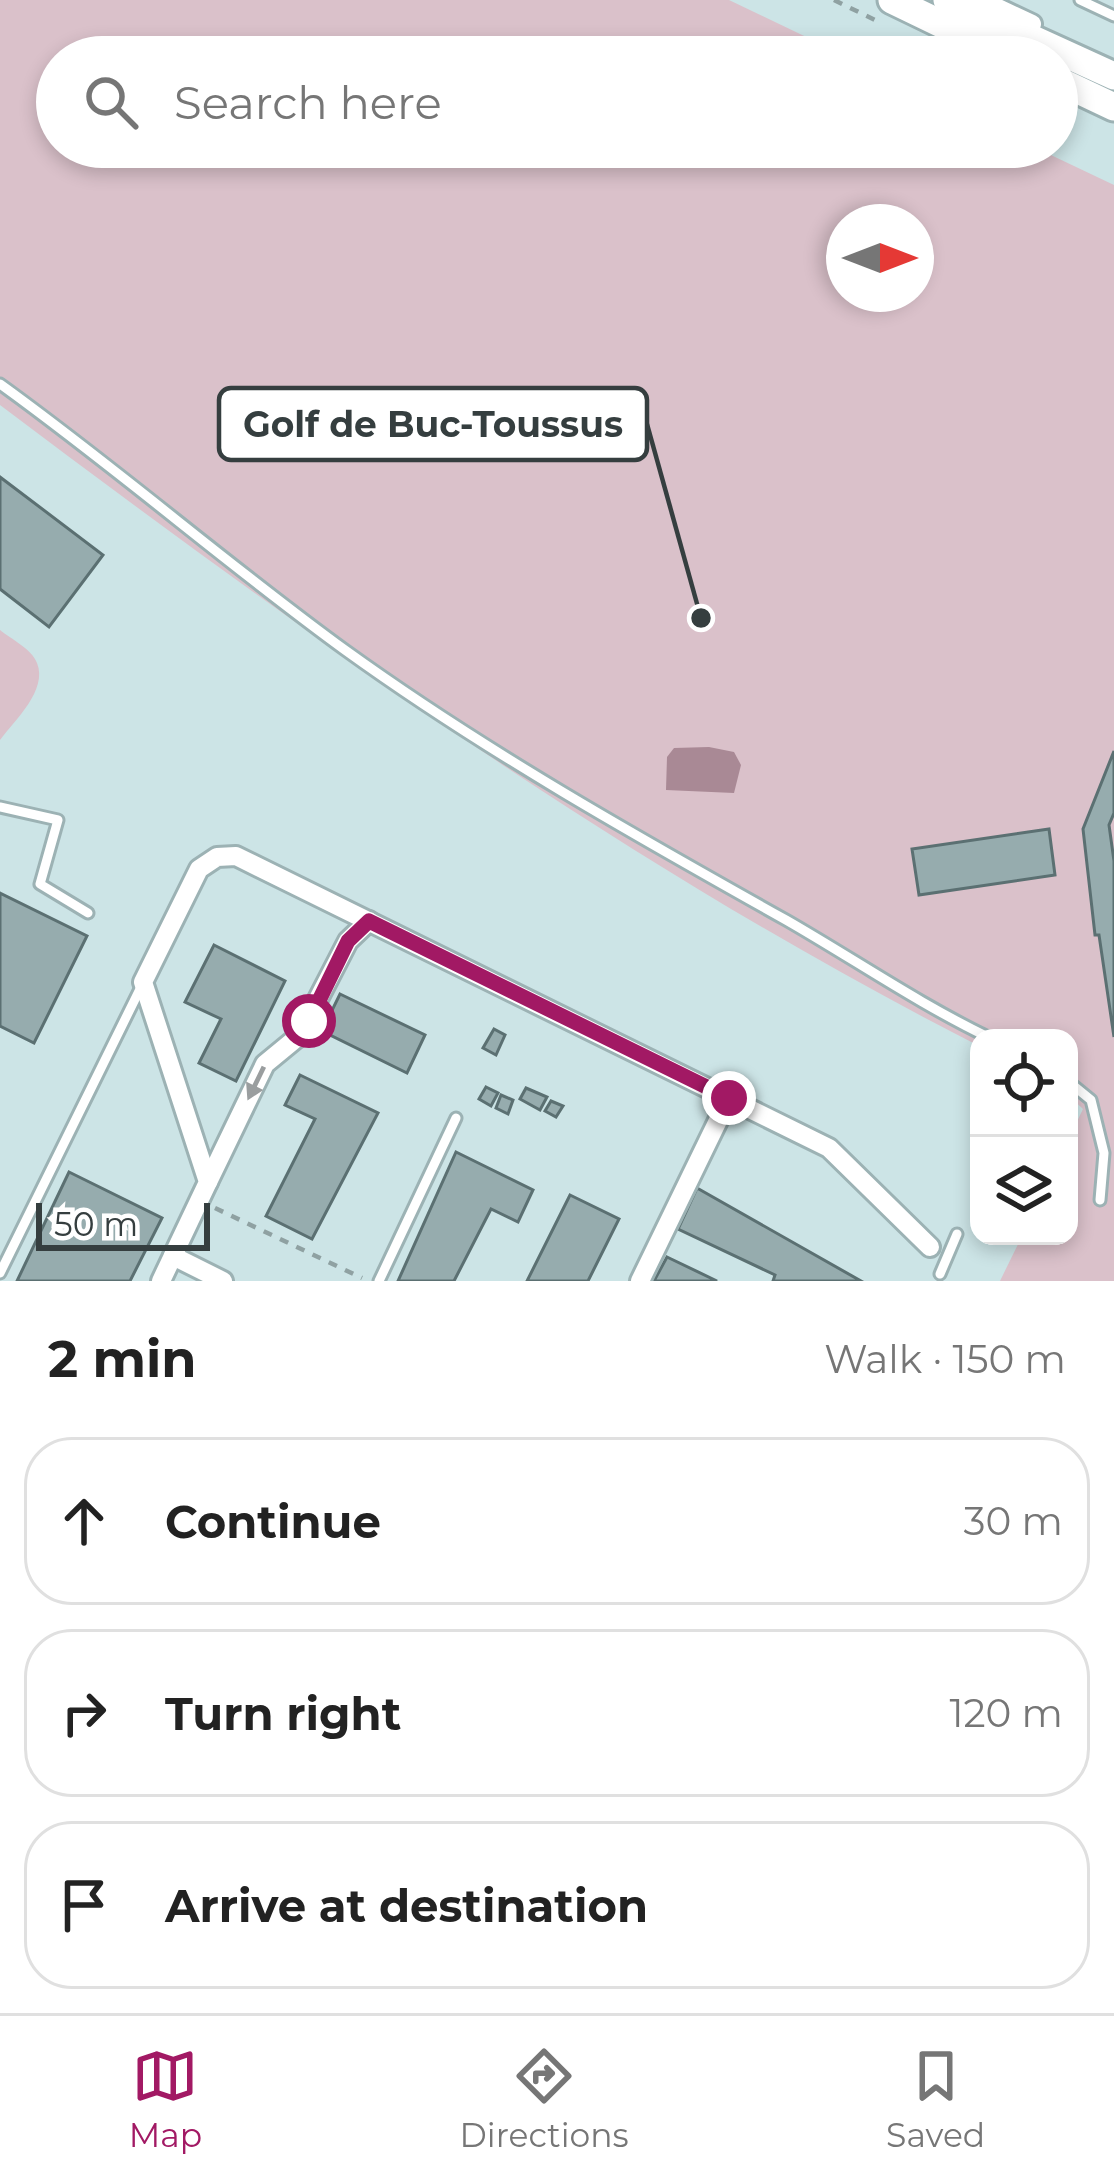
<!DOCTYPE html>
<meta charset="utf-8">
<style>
:root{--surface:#fff;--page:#f6f6f6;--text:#222;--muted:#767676;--line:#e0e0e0;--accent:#a21964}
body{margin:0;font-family:Montserrat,sans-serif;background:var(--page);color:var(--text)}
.controls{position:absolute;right:36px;bottom:36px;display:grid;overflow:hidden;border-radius:24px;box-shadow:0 6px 18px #0003}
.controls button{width:108px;height:108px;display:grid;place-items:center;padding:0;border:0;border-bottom:3px solid var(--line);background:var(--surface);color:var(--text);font:60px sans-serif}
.compass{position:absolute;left:826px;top:204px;width:108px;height:108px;border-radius:50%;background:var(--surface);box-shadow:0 6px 18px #0003;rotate:90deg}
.scale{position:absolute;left:36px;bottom:30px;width:174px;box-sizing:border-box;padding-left:12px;border:6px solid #353e3f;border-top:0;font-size:33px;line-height:42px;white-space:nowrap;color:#353e3f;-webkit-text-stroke:9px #fff;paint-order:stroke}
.stop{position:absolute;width:36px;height:36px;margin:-27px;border:9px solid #a21964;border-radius:50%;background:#fff}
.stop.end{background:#a21964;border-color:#fff;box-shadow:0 3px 12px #0008}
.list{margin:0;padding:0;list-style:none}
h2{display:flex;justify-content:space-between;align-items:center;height:156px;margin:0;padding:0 48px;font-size:51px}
h2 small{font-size:39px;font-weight:400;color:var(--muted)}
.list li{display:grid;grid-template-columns:78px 1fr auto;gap:36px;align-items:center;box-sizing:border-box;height:168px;margin:0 24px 24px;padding:0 24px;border:3px solid var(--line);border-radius:48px}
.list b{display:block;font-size:45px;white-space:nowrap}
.list em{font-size:39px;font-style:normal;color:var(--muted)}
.icon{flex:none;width:66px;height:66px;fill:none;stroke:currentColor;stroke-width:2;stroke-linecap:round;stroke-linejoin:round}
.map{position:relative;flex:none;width:1114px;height:1281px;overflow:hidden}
.search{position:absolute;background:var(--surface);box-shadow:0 6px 18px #0003;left:36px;right:36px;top:36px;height:132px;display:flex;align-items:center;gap:30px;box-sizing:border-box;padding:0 42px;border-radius:66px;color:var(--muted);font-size:45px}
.sheet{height:732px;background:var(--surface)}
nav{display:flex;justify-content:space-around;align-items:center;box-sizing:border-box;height:168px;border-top:3px solid var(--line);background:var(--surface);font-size:33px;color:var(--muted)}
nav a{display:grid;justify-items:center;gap:6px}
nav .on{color:var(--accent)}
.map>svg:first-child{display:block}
.green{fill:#dac1ca;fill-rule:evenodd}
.water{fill:#a98995}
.building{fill:#96acae;stroke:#5b7072;stroke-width:3}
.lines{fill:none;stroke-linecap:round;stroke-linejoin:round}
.service-casing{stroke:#9cb2b4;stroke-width:15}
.minor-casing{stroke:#9cb2b4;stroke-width:24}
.secondary-casing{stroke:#9cb2b4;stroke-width:33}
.path{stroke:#8fa1a2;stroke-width:4.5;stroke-dasharray:9 9;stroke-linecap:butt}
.service{stroke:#fff;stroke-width:9}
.minor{stroke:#fff;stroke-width:18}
.secondary{stroke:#fff;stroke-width:27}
.oneway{fill:#9a9e9f}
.route{stroke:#a21964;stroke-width:15}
.leader{fill:none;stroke:#353e3f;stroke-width:4.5}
.callout-dot{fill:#353e3f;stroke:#fff;stroke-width:4.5}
.callout{fill:#fff;stroke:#353e3f;stroke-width:4.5}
.callout-label{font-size:36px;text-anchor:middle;font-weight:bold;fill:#353e3f}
</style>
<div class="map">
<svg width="1114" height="1281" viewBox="0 0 1114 1281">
<rect width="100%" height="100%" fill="#cce4e6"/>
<g class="green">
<path d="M0,0h729l119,57h-791v90h977l80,38v1096h-114l22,-45h47v-98l14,-29 -14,-13v-58h-90v8c-349,-178 -667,-406 -979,-641zM844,222h72v72h-72z"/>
<path d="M0,630c11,9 32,19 37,33 11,27 -22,57 -37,77z"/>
</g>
<polygon class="water" points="709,747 734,752 741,765 734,793 666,790 667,757 674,748"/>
<g class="building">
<polygon points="0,477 103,555 49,627 0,589"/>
<polygon points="1114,751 1114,813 1109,825 1114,861 1114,1037 1099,935 1095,935 1083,829"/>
<polygon points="1049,829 1055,875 919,895 912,849"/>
<polygon points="0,893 87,936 34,1043 0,1026"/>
<polygon points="214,945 285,981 236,1081 199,1063 221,1019 185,1002"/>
<polygon points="340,994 425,1035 407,1073 322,1031"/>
<polygon points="494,1029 505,1035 496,1055 483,1048"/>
<polygon points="300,1075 378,1113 312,1239 266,1216 315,1119 285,1105"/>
<polygon points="486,1087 498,1093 491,1106 479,1099"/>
<polygon points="526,1088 547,1097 540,1110 520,1099"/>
<polygon points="501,1095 513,1100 508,1114 496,1108"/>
<polygon points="551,1101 563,1106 556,1117 545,1111"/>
<polygon points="456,1152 533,1190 518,1222 491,1209 454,1281 398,1281"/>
<polygon points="69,1172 162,1218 130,1281 17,1281"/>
<polygon points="697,1188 861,1281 773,1281 775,1275 678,1229"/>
<polygon points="570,1195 619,1219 588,1281 527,1281"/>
<polygon points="667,1257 717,1281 654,1281"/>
</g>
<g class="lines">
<g class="service-casing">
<g id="service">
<polyline points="1080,0 1114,16"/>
<path d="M0,384c118,85 228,181 345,266 140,101 291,186 441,270 68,39 133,84 204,118"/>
<polyline points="0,807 58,820 40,884 88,913"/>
<polyline points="1069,1082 1091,1100 1104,1153 1100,1200"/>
<polyline points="0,1273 141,987"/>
<polyline points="940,1274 957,1234"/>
<polyline points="379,1281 456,1118"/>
</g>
</g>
<g class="minor-casing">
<g id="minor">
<polyline points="981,0 1032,24"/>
<polyline points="208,1182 265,1064 299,1036 348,941 369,921"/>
<polyline points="173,1256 223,1281"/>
<polyline points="161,1281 208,1182 143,982 199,869 217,857 236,856 829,1148 930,1247"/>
<polyline points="640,1281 729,1098"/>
</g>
</g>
<g class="secondary-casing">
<g id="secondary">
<polyline points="892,0 1010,57"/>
<polyline points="947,0 1114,76"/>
<polyline points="1057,80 1114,107"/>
</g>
</g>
<g class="path">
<polyline points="834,0 877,21"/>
<polyline points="215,1208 362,1278"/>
</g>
<use href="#service" class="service"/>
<use href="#minor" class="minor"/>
<use href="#secondary" class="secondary"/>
</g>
<defs><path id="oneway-solid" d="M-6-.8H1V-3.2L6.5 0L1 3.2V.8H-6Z" transform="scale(3)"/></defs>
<use class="oneway" href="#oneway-solid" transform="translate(256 1083) rotate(116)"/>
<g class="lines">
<polyline class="route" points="309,1021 348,941 369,921 729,1098"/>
</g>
<path class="leader" d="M701 618L647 424"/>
<circle class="callout-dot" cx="701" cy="618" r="12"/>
<rect class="callout" x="219" y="388" width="428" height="72" rx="12"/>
<g class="callout-label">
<text x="433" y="437">Golf de Buc-Toussus</text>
</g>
</svg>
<div class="controls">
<button><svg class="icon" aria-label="locate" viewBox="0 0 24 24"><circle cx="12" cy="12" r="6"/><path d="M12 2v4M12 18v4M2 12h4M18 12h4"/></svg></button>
<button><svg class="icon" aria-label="layers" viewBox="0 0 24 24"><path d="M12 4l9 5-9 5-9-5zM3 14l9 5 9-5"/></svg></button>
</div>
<svg class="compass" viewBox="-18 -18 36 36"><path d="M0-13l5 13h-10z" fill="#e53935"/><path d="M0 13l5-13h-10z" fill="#767676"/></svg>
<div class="scale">50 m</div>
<div class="stop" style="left:309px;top:1021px"></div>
<div class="stop end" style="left:729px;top:1098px"></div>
<div class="search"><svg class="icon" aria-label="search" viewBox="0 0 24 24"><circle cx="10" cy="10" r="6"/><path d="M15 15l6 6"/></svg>Search here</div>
</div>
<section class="sheet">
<h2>2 min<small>Walk · 150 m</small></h2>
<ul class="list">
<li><svg class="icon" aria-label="ahead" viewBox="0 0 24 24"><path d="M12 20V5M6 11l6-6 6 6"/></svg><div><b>Continue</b></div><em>30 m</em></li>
<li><svg class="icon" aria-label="right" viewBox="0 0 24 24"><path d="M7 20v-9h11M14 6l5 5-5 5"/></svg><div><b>Turn right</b></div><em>120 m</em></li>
<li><svg class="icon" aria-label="arrive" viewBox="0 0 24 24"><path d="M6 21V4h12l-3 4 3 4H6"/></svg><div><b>Arrive at destination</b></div></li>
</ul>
</section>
<nav>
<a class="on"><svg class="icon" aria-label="map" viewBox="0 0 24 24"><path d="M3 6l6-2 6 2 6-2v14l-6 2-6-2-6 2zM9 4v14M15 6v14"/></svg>Map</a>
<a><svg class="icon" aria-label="directions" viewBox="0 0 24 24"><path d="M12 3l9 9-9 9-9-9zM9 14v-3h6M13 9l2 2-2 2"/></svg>Directions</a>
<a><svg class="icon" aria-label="saved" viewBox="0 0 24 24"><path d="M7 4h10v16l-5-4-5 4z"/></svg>Saved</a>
</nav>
